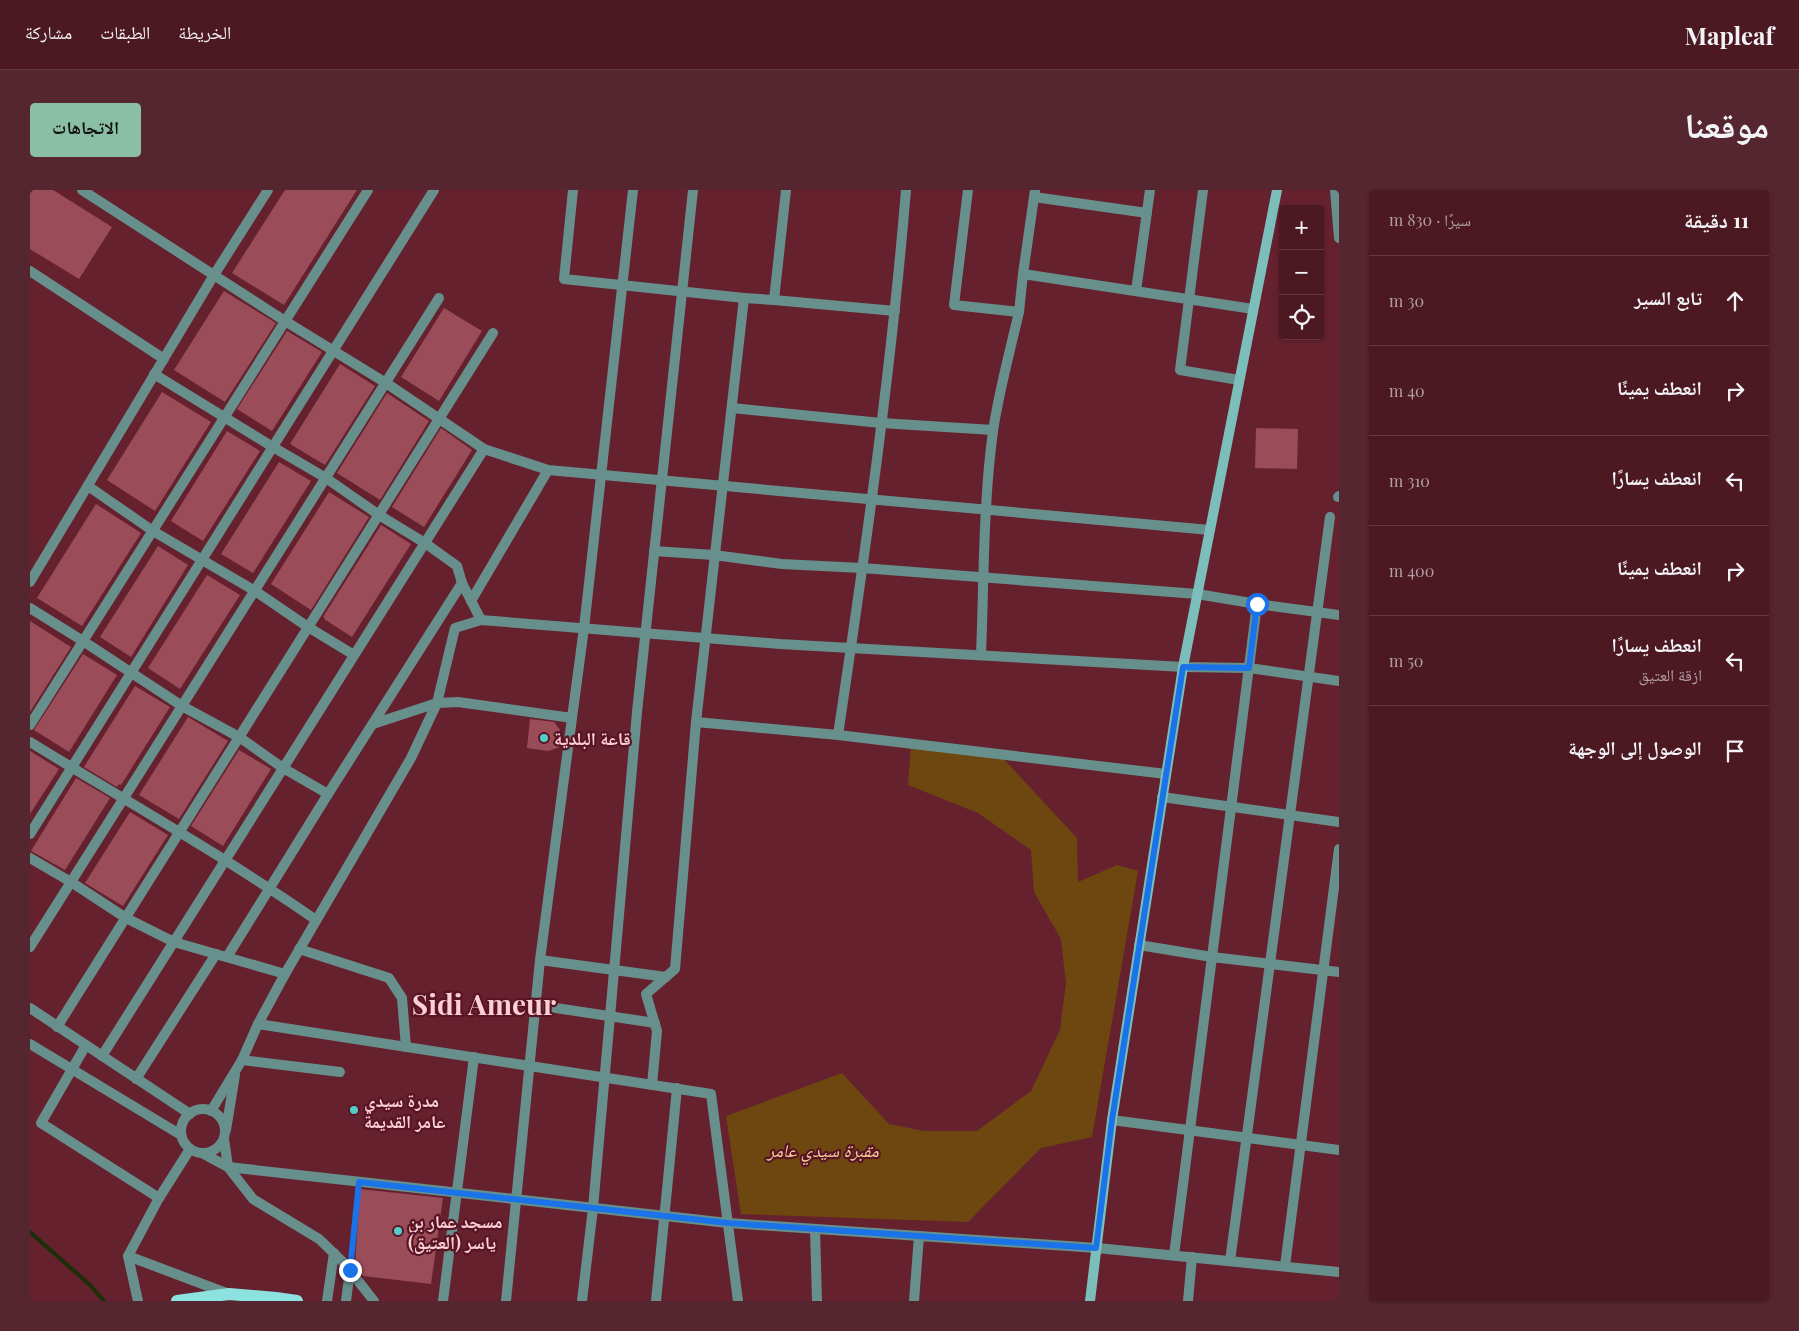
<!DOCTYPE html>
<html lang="ar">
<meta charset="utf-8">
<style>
:root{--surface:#4c1923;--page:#562630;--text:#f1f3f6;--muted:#b2a0a6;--line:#633841;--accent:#8abfa5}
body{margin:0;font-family:"Playfair Display","Noto Naskh Arabic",serif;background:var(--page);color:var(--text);direction:rtl}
.controls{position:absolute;right:15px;top:15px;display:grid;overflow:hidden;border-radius:5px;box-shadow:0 1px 4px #0004}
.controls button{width:45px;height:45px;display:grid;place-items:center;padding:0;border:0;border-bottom:1px solid var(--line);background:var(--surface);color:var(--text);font:25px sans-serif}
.stop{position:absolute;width:15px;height:15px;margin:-11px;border:4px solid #1a73e8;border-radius:50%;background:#fff}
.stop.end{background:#1a73e8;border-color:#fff;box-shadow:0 1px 5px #0008}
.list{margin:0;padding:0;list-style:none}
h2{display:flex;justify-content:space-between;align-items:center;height:65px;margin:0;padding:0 20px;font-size:21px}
h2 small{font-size:16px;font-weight:400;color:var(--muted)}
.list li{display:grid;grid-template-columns:32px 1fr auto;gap:15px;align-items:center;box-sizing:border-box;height:90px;padding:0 20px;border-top:1px solid var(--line)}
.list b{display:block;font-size:19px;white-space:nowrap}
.list p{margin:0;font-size:16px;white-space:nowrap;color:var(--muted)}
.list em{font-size:16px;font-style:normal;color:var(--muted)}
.icon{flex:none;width:28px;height:28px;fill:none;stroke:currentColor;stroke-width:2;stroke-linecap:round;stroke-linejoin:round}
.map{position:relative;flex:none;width:1309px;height:1111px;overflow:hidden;direction:ltr;border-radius:5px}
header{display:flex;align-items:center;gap:30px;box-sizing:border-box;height:70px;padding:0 25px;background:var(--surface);border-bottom:1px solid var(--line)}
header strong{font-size:24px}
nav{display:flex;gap:28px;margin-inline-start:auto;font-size:18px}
.intro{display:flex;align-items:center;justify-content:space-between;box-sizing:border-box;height:120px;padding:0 30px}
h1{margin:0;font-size:35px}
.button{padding:12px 22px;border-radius:5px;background:var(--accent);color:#111;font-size:18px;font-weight:700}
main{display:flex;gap:30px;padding:0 30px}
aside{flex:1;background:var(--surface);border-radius:5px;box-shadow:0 1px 4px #0004}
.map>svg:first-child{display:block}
.green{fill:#6d470f}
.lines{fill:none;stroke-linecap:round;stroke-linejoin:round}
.stream{stroke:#1c2f09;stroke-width:4}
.building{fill:#9b4c59}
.path{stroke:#b17982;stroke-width:2.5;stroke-dasharray:1 4;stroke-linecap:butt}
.minor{stroke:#67908d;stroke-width:10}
.secondary{stroke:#7cbebb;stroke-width:10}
.primary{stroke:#8be2de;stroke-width:12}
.route{stroke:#1a73e8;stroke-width:6}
.poi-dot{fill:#54cdc8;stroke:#591525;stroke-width:2}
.labels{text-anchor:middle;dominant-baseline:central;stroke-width:4.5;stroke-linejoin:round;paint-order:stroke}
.poi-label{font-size:18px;font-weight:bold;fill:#fbcfd3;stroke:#591525;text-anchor:start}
.park-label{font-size:18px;font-style:italic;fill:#f9ce9b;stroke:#591525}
.town-label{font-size:28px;font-weight:bold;fill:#fbcfd3;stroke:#591525}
</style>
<header>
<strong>Mapleaf</strong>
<nav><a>الخريطة</a><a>الطبقات</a><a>مشاركة</a></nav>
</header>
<div class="intro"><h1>موقعنا</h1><a class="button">الاتجاهات</a></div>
<main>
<aside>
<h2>11 دقيقة<small>سيرًا · 830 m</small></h2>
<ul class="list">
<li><svg class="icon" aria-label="ahead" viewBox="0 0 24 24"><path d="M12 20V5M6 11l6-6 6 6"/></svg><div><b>تابع السير</b></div><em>30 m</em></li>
<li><svg class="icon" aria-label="right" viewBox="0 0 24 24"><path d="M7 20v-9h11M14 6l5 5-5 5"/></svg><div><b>انعطف يمينًا</b></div><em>40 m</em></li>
<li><svg class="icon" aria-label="left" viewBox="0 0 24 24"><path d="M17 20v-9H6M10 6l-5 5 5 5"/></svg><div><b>انعطف يسارًا</b></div><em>310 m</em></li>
<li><svg class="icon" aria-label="right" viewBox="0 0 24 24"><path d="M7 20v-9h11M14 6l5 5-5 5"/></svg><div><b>انعطف يمينًا</b></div><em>400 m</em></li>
<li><svg class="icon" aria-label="left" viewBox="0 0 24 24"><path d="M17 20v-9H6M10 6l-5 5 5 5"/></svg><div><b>انعطف يسارًا</b><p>ازقة العتيق</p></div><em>50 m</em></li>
<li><svg class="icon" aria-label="arrive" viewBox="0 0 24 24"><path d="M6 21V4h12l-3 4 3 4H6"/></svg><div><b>الوصول إلى الوجهة</b></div></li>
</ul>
</aside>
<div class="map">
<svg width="1309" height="1111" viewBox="0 0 1309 1111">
<rect width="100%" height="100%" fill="#66212f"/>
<polygon class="green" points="881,556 970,565 1047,648 1048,692 1087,675 1108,681 1062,947 1011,958 938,1032 711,1024 696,926 812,883 859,934 894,941 947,941 1001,901 1030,840 1036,793 1031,749 1004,702 1001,660 948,623 878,595"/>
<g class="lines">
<polyline class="stream" points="0,1042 60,1095 74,1111"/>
</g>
<g class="building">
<polygon points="0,0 23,0 82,37 49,89 0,59"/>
<polygon points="255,0 327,0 254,115 202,83"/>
<polygon points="194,101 246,133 195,212 144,180"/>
<polygon points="414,118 452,141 409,211 371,187"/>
<polygon points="257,141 292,162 242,241 207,219"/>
<polygon points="310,174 345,196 295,275 260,254"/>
<polygon points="132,202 181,232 125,321 77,290"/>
<polygon points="357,203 399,231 350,310 307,283"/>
<polygon points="411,238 442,260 394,337 362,317"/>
<polygon points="1226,238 1268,239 1267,279 1225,278"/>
<polygon points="197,241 230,261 173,351 141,331"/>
<polygon points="249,272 281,291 223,383 191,364"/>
<polygon points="299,302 339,327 281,420 241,394"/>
<polygon points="66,314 111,343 52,436 7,408"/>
<polygon points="351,335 381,354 322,447 294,429 295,428 293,427"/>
<polygon points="128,356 158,375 101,467 70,447"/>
<polygon points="177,385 210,405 150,499 118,478"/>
<polygon points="0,431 41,457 0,522"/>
<polygon points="53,464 87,485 39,562 4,540"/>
<polygon points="105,496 140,517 91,595 89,594 87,597 54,577"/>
<polygon points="158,527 198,551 149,629 109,605"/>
<polygon points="500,529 524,532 530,540 530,557 518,561 497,558"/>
<polygon points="209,560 241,579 193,656 161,636"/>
<polygon points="0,561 29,579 0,624"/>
<polygon points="46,588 80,608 35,680 1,661"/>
<polygon points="100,622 138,645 93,716 55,693"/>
<polygon points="330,999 413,1008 401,1094 333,1086 326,1078 325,1075"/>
</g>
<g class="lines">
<polyline class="path" points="322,1065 328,1001"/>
<g class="minor">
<polyline points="52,0 255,131 356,193 454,259 72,866"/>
<polyline points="543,0 534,89 714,108 666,532 808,545 1136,584"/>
<polyline points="938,0 924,115 989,122 993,84"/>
<polyline points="1005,0 993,84 1223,119"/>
<polyline points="1173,0 1150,180 1209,190"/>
<polyline points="1305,0 1309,48"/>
<polyline points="1004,7 1117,23"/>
<polyline points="0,81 134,169"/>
<polyline points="1106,101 1120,0"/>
<polyline points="714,108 744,110 756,0"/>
<polyline points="744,110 865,121"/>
<polyline points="124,184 243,257 296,288 349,325 395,353 427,376 432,393"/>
<polyline points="702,218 851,233 963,240"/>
<polyline points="454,259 518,280 1180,340"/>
<polyline points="58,296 123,341 225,401 278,437 324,465"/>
<polyline points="1308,307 1309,306"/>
<polyline points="624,361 684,365 752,374 832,378 1167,404 1227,414 1309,425"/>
<polyline points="0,392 184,85 238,0"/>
<polyline points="441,411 518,280"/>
<polyline points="0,418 53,451 152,516 209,547 253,578 298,604 197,767"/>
<path d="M951,465c3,-74 2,-150 12,-224 6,-40 17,-80 26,-119"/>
<polyline points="343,534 407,513 425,438 451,430 750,454 1153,477 1219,478 1309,491"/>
<polyline points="0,535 338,0"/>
<path d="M808,545c27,-181 53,-363 68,-545"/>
<path d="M0,552c96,59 194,114 286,178"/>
<polyline points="298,604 432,393 451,430"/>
<polyline points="1132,607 1309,632"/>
<polyline points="0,644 404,0"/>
<polyline points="0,668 41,692 96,728 144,752 255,784 228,834 212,870 181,921"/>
<polyline points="1109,755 1182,767 1309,782"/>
<polyline points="0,757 409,108"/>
<polyline points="269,759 359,788 372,808 376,857"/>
<polyline points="510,770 636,787"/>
<polyline points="255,784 381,568 407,513 428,512 542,528 554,438 603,0"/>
<polyline points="506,815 625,833"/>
<polyline points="0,818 160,924"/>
<polyline points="228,834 681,904 708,1111"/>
<polyline points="27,837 463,143"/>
<polyline points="0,854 151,945"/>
<polyline points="56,855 11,933 129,1008"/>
<polyline points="212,870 310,882"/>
<polyline points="106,889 186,764"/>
<polyline points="622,895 627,841 616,804 645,779 666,532"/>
<circle cx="173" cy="941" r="22"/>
<polyline points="1082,930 1309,960"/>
<polyline points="196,940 205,885"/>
<polyline points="194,949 198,977 223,1009 289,1049 314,1073 344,1111"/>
<polyline points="174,964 198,977 698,1033 1067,1058 1309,1082"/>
<polyline points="785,1039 787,1111"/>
<polyline points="1144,1065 1227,414"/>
<polyline points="98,1066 199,1104"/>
<polyline points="1200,1071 1300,327"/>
<polyline points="1255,1076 1309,659"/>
<polyline points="108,1111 98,1066 129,1008 160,959"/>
<polyline points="297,1111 304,1063"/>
<polyline points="316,1111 320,1080"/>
<polyline points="413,1111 444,867"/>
<polyline points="476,1111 510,770 542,528"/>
<polyline points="552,1111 563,1018 607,522 663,0"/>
<polyline points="626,1111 647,898"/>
<polyline points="884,1111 889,1046"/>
<polyline points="1158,1111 1162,1067"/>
</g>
<polyline class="secondary" points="1060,1111 1082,930 1153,477 1247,0"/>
<polyline class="primary" points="147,1111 199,1104 246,1108 267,1111"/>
</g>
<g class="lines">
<polyline class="route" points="320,1080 329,992 698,1033 1066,1058 1082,930 1153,477 1219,478 1227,414"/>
</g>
<g class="poi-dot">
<circle cx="514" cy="548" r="5"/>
<circle cx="324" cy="920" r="5"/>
<circle cx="368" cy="1041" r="5"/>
</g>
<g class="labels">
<g class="poi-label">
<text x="524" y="548">قاعة البلدية</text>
<text x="334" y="910">مدرة سيدي<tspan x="334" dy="21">عامر القديمة</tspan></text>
<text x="378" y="1031">مسجد عمار بن<tspan x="378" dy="21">ياسر (العتيق)</tspan></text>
</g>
<g class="park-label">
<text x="793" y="960">مقبرة سيدي عامر</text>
</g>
<g class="town-label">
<text x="454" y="813">Sidi Ameur</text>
</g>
</g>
</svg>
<div class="controls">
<button>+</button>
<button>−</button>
<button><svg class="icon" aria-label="locate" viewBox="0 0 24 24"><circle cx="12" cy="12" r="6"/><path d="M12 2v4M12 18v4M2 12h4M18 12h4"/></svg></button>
</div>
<div class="stop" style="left:1227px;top:414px"></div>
<div class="stop end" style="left:320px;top:1080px"></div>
</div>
</main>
